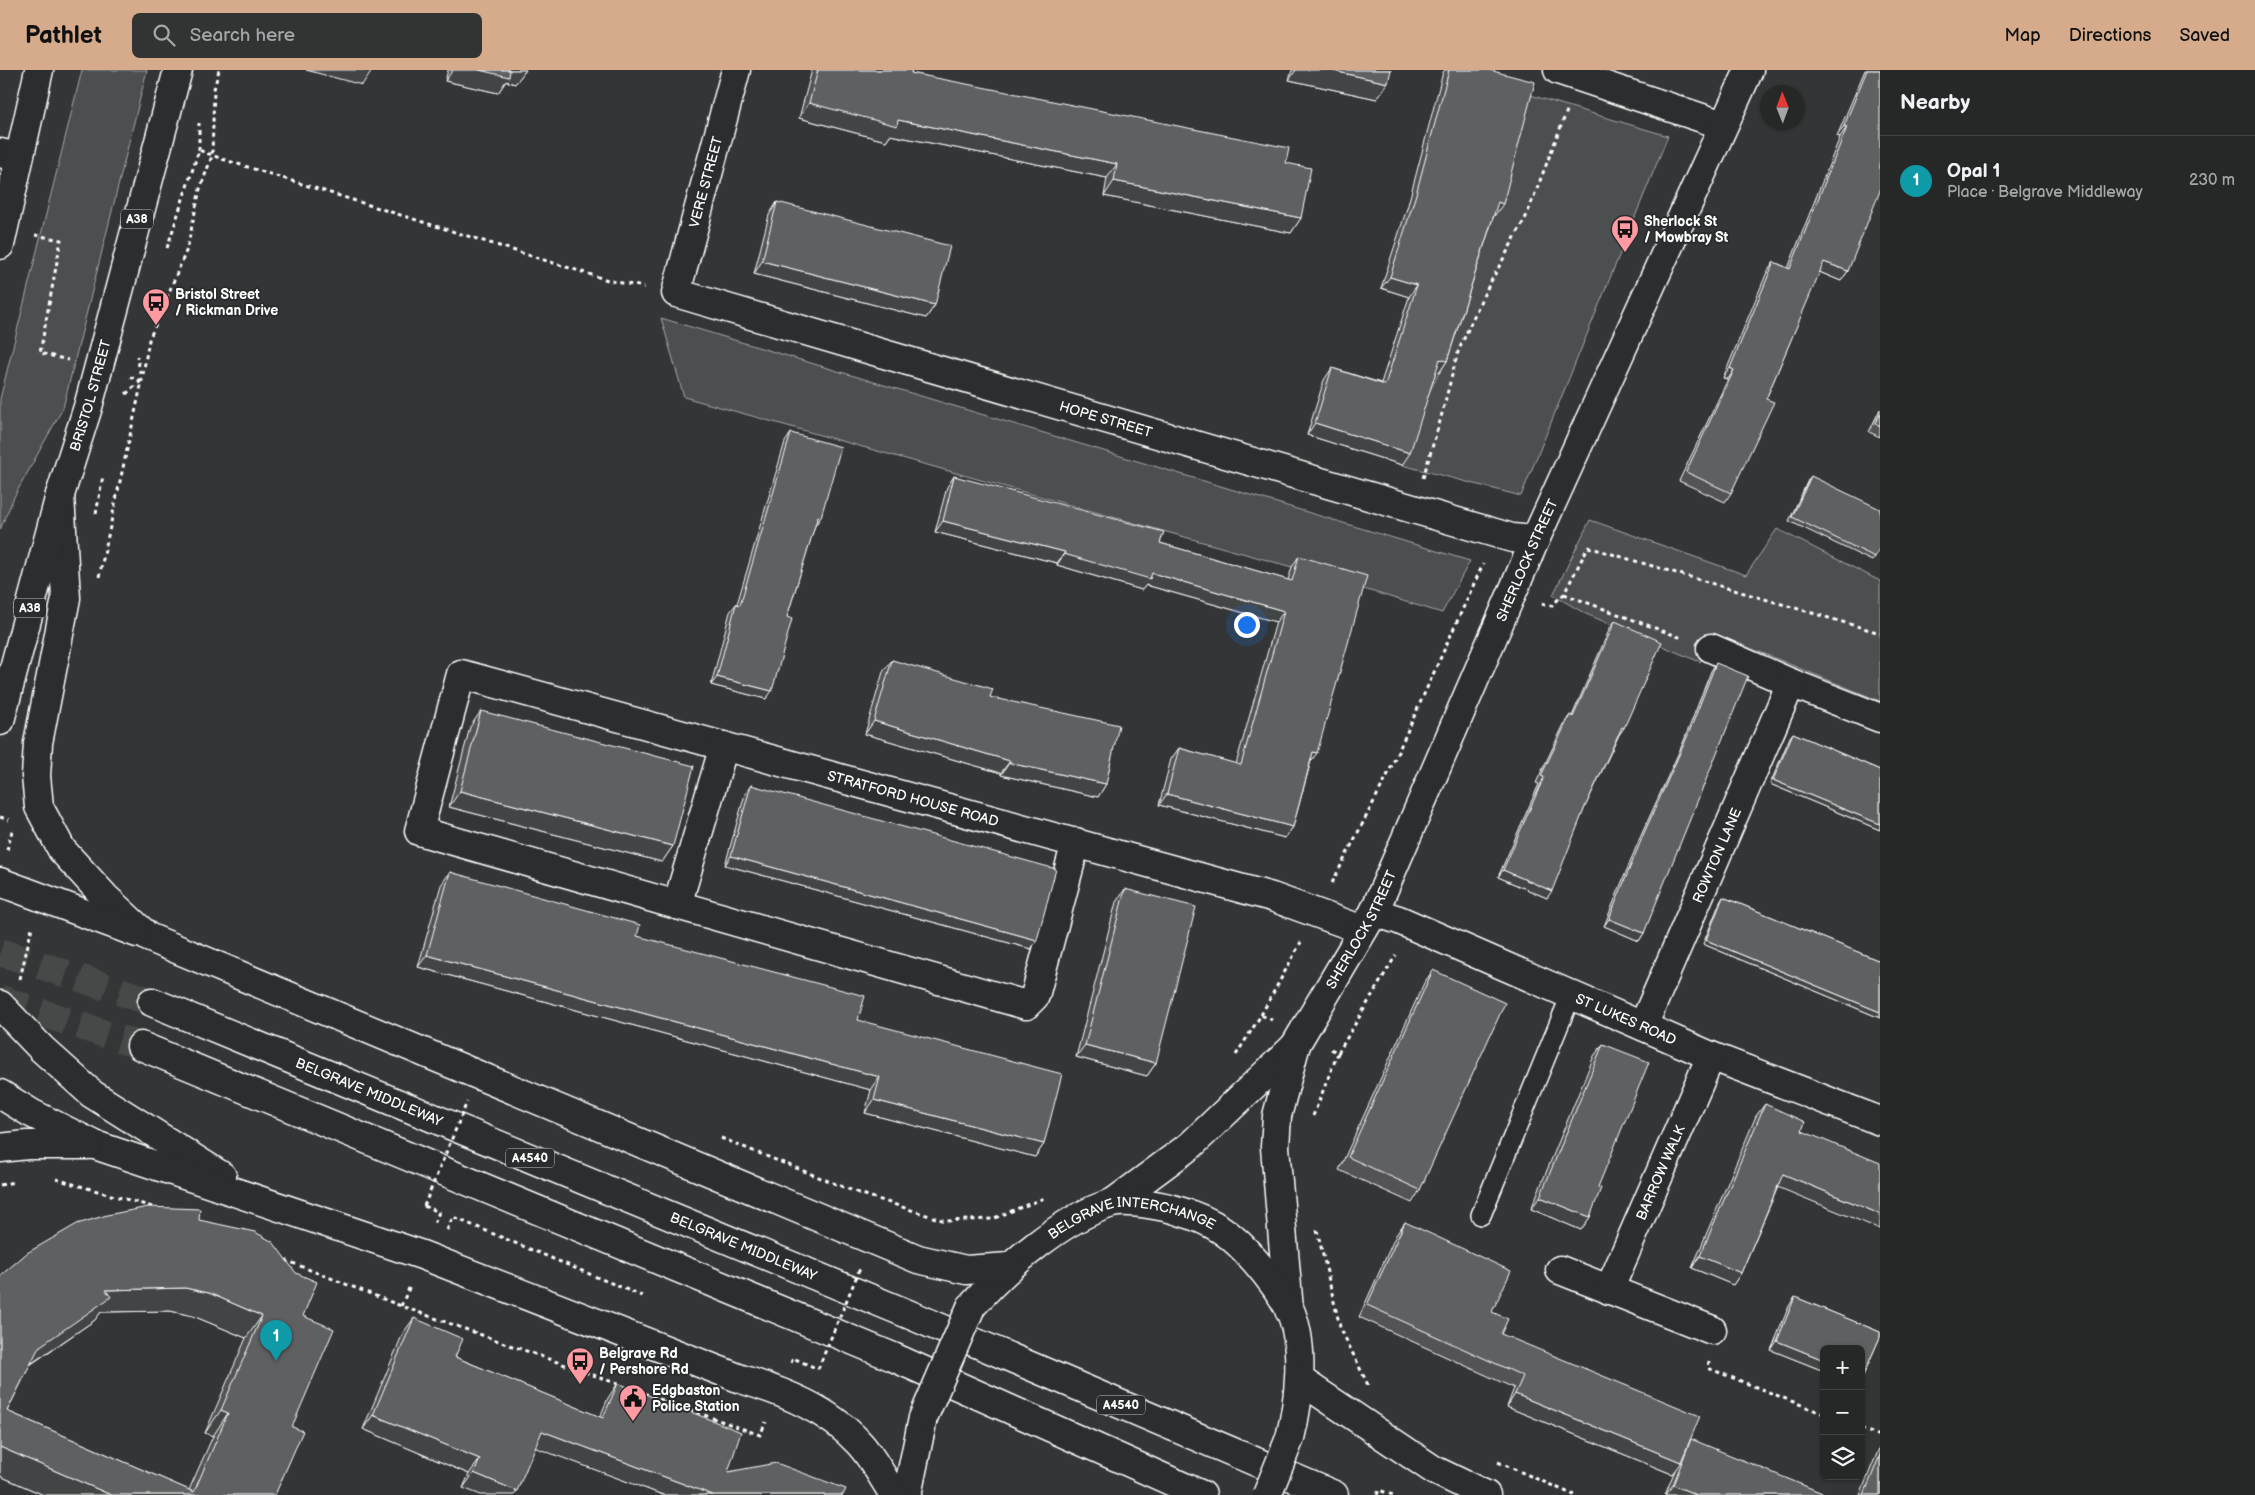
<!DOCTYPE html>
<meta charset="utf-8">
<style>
:root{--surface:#262828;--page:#323434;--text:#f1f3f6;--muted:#a4a6a8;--line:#424445;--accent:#d6ab8b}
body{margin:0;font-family:"Balsamiq Sans",sans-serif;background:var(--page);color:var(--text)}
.controls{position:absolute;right:15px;bottom:15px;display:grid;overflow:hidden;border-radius:8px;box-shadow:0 1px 4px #0004}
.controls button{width:45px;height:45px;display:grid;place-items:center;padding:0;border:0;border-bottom:1px solid var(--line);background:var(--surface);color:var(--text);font:25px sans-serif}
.compass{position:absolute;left:1760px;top:15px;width:45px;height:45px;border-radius:50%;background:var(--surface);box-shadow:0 1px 4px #0004;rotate:359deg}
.you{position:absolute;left:1246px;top:554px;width:18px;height:18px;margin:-12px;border:4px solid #fff;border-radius:50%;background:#1a73e8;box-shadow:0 0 0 8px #1a73e833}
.badge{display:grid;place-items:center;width:32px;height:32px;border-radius:50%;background:var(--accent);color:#fff;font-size:16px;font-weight:700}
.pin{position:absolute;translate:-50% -41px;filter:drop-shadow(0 1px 2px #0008)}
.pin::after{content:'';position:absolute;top:26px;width:18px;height:15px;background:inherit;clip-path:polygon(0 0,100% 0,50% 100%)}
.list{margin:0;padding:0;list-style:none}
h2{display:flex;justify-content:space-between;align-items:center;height:65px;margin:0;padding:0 20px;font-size:21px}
h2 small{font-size:16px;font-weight:400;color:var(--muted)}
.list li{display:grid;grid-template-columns:32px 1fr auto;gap:15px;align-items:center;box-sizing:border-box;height:90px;padding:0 20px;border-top:1px solid var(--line)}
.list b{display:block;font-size:19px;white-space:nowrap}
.list p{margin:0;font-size:16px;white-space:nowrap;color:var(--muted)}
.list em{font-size:16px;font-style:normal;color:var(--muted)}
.icon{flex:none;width:28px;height:28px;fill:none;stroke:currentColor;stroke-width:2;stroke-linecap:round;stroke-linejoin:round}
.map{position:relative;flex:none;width:1880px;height:1425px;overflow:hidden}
header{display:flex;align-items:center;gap:30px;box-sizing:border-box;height:70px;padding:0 25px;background:var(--accent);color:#111}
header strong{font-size:24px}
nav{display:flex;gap:28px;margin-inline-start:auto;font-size:18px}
.search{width:350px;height:45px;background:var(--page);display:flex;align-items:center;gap:12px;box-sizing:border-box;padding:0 18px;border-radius:8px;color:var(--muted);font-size:19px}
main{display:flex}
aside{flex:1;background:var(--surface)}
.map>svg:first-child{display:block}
.green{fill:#4c4f50;stroke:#a6a7a8}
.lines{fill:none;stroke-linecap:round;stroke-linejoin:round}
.trunk-tunnel{stroke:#47494a;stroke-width:28;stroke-dasharray:28 14;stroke-linecap:butt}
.service-casing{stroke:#fff;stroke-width:22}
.minor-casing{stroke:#fff;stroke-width:31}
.tertiary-casing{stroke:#fff;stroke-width:31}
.primary-casing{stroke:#fff;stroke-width:31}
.trunk-casing{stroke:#fff;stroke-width:31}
.path{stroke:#fff;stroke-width:3;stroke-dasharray:4 4;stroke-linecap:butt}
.service{stroke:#2a2d2e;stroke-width:19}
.minor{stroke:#2a2d2e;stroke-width:28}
.tertiary{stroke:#2a2d2e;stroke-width:28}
.primary{stroke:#2a2d2e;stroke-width:28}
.trunk{stroke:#2a2d2e;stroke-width:28}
.primary-bridge-casing{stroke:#fff;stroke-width:31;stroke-linecap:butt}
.path-bridge{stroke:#fff;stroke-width:3;stroke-dasharray:4 4;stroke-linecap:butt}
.primary-bridge{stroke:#2a2d2e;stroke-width:28}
.wall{fill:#525354;stroke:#fff;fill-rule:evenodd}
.shaded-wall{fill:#424445;stroke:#fff}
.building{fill:#5f6162;stroke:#fff;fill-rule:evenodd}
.labels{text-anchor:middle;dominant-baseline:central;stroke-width:4;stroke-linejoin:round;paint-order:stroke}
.shield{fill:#2a2d2e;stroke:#bfc0c0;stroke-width:1}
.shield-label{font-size:12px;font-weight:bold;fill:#fff}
.street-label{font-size:14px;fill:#fff;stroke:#2a2d2e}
.poi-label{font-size:14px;font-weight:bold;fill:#fff;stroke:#2a2d2e;text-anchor:start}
</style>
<header>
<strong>Pathlet</strong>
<div class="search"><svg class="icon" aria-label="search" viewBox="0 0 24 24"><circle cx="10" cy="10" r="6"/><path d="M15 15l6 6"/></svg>Search here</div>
<nav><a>Map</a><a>Directions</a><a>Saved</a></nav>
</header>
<main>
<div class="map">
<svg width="1880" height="1425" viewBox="0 0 1880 1425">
<rect width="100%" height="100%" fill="#333536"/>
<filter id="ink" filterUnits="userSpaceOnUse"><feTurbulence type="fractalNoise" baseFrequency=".02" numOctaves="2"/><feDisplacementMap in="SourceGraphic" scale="10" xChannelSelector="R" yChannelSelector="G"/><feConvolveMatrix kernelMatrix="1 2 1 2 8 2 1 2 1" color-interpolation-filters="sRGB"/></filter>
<g filter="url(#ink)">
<g class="green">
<polygon points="82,0 147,0 63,338 14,427 0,460 0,329"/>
<polygon points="1527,24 1668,66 1521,426 1402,395 1420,340 1439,303 1484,162 1495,145"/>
<polygon points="661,248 1470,491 1442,543 1292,497 684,327"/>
<polygon points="1590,450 1746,505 1777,459 1880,511 1880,631 1713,563 1700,592 1586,544 1553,525"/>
</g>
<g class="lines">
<g class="trunk-tunnel">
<polyline points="0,882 152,932"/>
<polyline points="0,929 141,976"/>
</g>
<g class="service-casing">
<polyline id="service" points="1481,1145 1571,925"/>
</g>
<g class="minor-casing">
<g id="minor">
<path id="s1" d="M736,0l-60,223 836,245 23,2"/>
<polyline points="1558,0 1723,55"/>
<polyline points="0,83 18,87"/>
<polyline points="1711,578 1791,613 1880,648"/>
<path id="s2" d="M1076,772l-41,154 -9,9 -607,-174 42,-157 811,223 91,33"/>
<polyline points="677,835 724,676"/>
<path id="s3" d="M1374,842l25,8 312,136 169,65"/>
<path id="s4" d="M1643,956l148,-343"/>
<polyline points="1560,1200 1712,1260"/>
<path id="s5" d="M1609,1220l102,-234"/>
</g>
</g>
<g class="tertiary-casing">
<g id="tertiary">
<polyline points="1114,1132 1191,1075 1296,975"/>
<path id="s6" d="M1289,1240l-14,-163 2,-31 19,-72 78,-132 161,-372 214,-470"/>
</g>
</g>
<g class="primary-casing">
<g id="primary">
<path id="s7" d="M971,1237c34,-39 91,-89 141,-104 15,-4 53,3 67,8 35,10 54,24 77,51 12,14 24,30 33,46 17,36 10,94 1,130"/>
<polyline points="907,1425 923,1348"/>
</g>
</g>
<g class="trunk-casing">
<g id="trunk">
<polyline points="0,175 39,0"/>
<polyline points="60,425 66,528 38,673 36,706 39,737 62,780 105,827 148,867 918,1189 966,1200 1009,1197"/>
<path id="s8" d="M0,651l60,-226 28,-88 90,-337"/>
<polyline points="0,812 137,863"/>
<path id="s9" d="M152,932l756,312 426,181"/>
<polyline points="0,935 42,979 92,1024 222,1106"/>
<polyline points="141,976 893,1287 1202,1425"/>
<path d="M0,1024l31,19 64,32 327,110 319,124c43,13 87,30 118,64 14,15 24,35 35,52"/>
<polyline points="0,1078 27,1075 88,1075"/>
<polyline points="1300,1310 1434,1400 1486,1425"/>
</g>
</g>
<g class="path">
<polyline points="199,80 199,53"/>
<polyline points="35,165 61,170 40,283 68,290"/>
<polyline points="167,178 199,80 222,89 611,211 644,217"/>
<polyline points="143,304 149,270 187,179 200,119 212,86 214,19 219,0"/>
<polyline points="130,307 142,311"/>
<polyline points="126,324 142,310"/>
<polyline points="1423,408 1440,351 1458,282 1482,228 1526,147 1568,38"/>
<polyline points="96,444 103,406"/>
<polyline points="99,507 142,311 137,286"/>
<polyline points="1564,524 1682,568"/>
<polyline points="1542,533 1551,536 1564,524 1588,477 1880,563"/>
<polyline points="0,747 9,750"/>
<polyline points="7,780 13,757"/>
<polyline points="1332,813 1388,704 1483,494"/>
<polyline points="20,909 32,857"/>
<polyline points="1261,945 1301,872"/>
<polyline points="1338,983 1396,885"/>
<polyline points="1236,985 1261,945 1272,950"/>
<polyline points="1313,1046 1338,983 1331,979"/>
<polyline points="721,1068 856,1122"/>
<polyline points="56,1109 156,1138"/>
<polyline points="0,1115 14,1112"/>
<polyline points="856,1122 945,1151 992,1149 1044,1128"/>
<polyline points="424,1136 439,1142 434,1154"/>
<polyline points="447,1160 453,1147 642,1226"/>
<polyline points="1317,1160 1340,1257 1368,1315"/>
<polyline points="285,1190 401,1236 621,1315"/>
<polyline points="401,1236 410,1216"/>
<polyline points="1709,1291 1708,1298 1824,1344"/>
<polyline points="791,1293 793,1288 818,1299"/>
<polyline points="629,1318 760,1365 766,1352"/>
<polyline points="1861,1359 1880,1366"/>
<polyline points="1498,1392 1574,1425"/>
<polyline points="1377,1425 1379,1420 1393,1425"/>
</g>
<use href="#service" class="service"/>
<use href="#minor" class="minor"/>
<use href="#tertiary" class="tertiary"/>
<use href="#primary" class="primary"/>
<use href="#trunk" class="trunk"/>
<g class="primary-bridge-casing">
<g id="primary-bridge">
<polyline points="923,1348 971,1237"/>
<polyline points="1267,1425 1290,1368"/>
</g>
</g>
<g class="path-bridge">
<polyline points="424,1136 467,1032"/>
<polyline points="818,1299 861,1196"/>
</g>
<use href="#primary-bridge" class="primary-bridge"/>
</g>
<g class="wall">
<polygon points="448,0 526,0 515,14 506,11 498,23 445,11"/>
<polygon points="812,0 912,0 911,3 1286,93 1301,148 1291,163 1104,126 1107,108 890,65 886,71 799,48"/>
<polygon points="1292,0 1391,0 1377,29 1289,10"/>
<polygon points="1445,0 1489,0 1495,145 1494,145 1447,291 1439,303 1436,302 1402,395 1307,365 1324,310 1332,298 1381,313 1409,227 1381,218 1408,135 1443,2"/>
<polygon points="1865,0 1880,0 1848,201 1841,211 1819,202 1766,329 1731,423 1725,432 1679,411 1728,309 1723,308 1767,202 1774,192 1788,198 1840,67 1837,66"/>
<polygon points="777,132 935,235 926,248 754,204 769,145"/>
<polygon points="1880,339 1880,367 1869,362"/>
<polygon points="791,363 815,455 787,547 766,629 711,615 730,542 736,534 737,534 785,372"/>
<polygon points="954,406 1160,473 1288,510 1292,497 1299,486 1311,691 1293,757 1285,768 1159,735 1171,689 1179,678 1236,694 1276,552 1146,515 1142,520 1057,495 1057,493 935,462 947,417"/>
<polygon points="1811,406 1875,487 1872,491 1789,451 1808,410"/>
<polygon points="1615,551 1624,658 1619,665 1585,737 1547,828 1498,807 1539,714 1536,713 1565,652 1570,645 1572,646 1610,558"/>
<polygon points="892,590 990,627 1106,714 1098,727 1001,705 1001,703 865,664 883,602"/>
<polygon points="1716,593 1644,863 1639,871 1604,856 1639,770 1683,673 1711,601"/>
<polygon points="481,641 673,776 662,792 449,737 470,657"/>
<polygon points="1793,663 1880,700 1880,760 1770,714 1790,667"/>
<polygon points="751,715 1037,870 1031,879 725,795 745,724"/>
<polygon points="450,802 637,866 858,950 1044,1074 1035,1087 865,1043 871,1020 418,897 441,815"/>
<polygon points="1125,819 1156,993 1147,1006 1076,987 1116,832"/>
<polygon points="1723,827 1880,891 1880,948 1703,874 1720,832"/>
<polygon points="1433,900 1420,1120 1412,1133 1339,1100 1424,913"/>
<polygon points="1603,974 1598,1117 1590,1147 1581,1160 1531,1139 1594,986"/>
<polygon points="1765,1034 1802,1061 1741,1203 1733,1215 1692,1198 1756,1046"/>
<path d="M199,1150l104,96 -11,111 -17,68h-231l-44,-19v-200zM170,1241l23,5 53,22 -41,95 8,3 -24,54 -182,-79 23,-46 65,-45 6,-8z"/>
<polygon points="1405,1152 1492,1242 1501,1264 1689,1371 1827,1425 1665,1425 1675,1400 1672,1404 1507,1337 1514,1318 1359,1247 1396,1165"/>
<polygon points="1795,1227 1880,1262 1880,1267 1863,1306 1861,1309 1861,1279 1824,1279 1824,1301 1771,1280 1789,1236"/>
<polygon points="414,1248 455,1287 600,1347 608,1328 618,1313 728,1402 843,1425 663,1425 535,1377 463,1418 469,1404 363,1359 403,1263"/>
<polygon points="1880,1376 1880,1425 1860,1425"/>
</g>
<g class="shaded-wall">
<polygon points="306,0 372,0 362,15"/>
<polygon points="453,0 526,0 515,14 506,11 498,23 445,11"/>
<polygon points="1296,0 1329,0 1388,13 1377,29 1289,10"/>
<polygon points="809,33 898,50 1117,94 1107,108 890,65 886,71 799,48"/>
<polygon points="1844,56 1847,57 1840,67 1837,66"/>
<polygon points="1114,111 1301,148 1291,163 1104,126"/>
<polygon points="1498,132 1503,134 1495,145 1490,144"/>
<polygon points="762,191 935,235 926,248 754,204"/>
<polygon points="1824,192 1848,201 1841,211 1817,201"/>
<polygon points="1390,207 1417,215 1409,227 1381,218"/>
<polygon points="1440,289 1447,291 1439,303 1432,301"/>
<polygon points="1730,298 1734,300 1728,309 1723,308"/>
<polygon points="1315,353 1410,383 1402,395 1307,365"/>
<polygon points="818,446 821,447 815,456"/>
<polygon points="943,451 1065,482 1057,493 935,462"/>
<polygon points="1064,484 1152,503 1284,541 1276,552 1146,515 1142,520 1057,495"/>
<polygon points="717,607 772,621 766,629 711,615"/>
<polygon points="874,651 1010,691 1001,703 865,664"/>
<polygon points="1313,682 1317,683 1309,694"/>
<polygon points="1009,693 1106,714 1098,727 1001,705"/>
<polygon points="1773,710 1880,754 1880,760 1770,714"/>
<polygon points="460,721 673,776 662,792 449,737"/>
<polygon points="1167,724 1293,757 1285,768 1159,735"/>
<polygon points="731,786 1037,870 1031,879 725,795"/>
<polygon points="1503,800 1552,821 1547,828 1498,807"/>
<polygon points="1609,849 1644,863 1639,871 1604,856"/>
<polygon points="1706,870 1880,942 1880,948 1703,874"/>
<polygon points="427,885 880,1007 871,1020 418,897"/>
<polygon points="1085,975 1156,993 1147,1006 1076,987"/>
<polygon points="874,1030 1044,1074 1035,1087 865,1043"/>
<polygon points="1783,1104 1880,1144 1880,1159 1775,1116"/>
<polygon points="1540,1127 1590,1147 1581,1160 1531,1139"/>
<polygon points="1700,1186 1741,1203 1733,1215 1692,1198"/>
<polygon points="185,1218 209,1223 262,1246 246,1268 193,1246 170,1241 101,1242 95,1250 23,1299 39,1277 106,1220"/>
<polygon points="1777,1271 1824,1290 1824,1301 1771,1280"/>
<polygon points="1515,1324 1681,1392 1672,1404 1507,1337"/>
<polygon points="221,1340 228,1343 213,1366 205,1363"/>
<polygon points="373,1345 480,1389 469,1404 363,1359"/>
<polygon points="542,1361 713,1425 663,1425 531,1376"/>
<polygon points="0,1377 111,1425 44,1425 0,1406"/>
<polygon points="474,1403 517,1421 514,1425 481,1425 463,1418"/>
<polygon points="1673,1415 1697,1425 1665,1425"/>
</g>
<g class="building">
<polygon points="479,0 510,0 509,7"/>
<polygon points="818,0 912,0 911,3 1289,78 1286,93 1311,98 1301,148 1114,111 1117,94 898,50 897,56 809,33"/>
<polygon points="1329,0 1391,0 1388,13"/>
<polygon points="1449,0 1489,0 1535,12 1503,134 1498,132 1447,291 1440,289 1410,383 1315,353 1332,298 1385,315 1417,215 1390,207 1416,124"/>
<polygon points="1867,0 1880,0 1880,121 1848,201 1824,192 1766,329 1774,332 1731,423 1686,402 1734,300 1730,298 1774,192 1790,199 1847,57 1844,56"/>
<polygon points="777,132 950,176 935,235 762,191"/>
<polygon points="1880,343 1880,356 1875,353"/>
<polygon points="791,363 841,377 821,447 818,446 787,547 792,549 772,621 717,607 736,534 740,535"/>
<polygon points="954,406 1164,462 1160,473 1292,511 1299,486 1367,506 1317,683 1313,682 1293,757 1167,724 1179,678 1241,695 1284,541 1152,503 1150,509 1064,484 1065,482 943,451"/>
<polygon points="1811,406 1880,439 1880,477 1875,487 1792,447"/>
<polygon points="1615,551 1662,572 1624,658 1622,657 1585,737 1552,821 1503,800 1544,707 1541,706 1570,645 1573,647"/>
<polygon points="892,590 993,619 990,627 1119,655 1106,714 1009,693 1010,691 874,651"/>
<polygon points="1716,593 1748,606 1644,863 1609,849 1644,763 1688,665"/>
<polygon points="481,641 694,696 673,776 460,721"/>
<polygon points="1793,663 1880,700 1880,754 1773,710"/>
<polygon points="751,715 1056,799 1037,870 731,786"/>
<polygon points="450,802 640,855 637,866 865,926 858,950 1062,1004 1044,1074 874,1030 880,1007 427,885"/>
<polygon points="1125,819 1196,837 1156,993 1085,975"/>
<polygon points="1723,827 1880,891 1880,942 1706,870"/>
<polygon points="1433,900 1505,933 1420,1120 1348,1087"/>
<polygon points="1603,974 1649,992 1598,1117 1601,1118 1590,1147 1540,1127"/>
<polygon points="1765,1034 1805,1052 1802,1061 1880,1093 1880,1144 1783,1104 1741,1203 1700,1186"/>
<path d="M148,1137l52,2 -1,11 56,12 18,10 23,31 21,9 -14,34 31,13 -42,98 11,4 -28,64h-164l-111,-48v-171l27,-23 50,-29 30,-9zM185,1218l24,5 53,23 -41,94 7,3 -34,79 -187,-81 32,-64 72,-50 -5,-7z"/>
<polygon points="1405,1152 1511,1201 1492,1242 1508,1249 1501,1264 1700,1346 1681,1392 1515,1324 1523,1306 1367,1235"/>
<polygon points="1795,1227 1880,1262 1880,1267 1863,1306 1861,1305 1861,1279 1824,1279 1824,1290 1777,1271"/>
<polygon points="414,1248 463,1269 455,1287 603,1348 618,1313 741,1362 728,1402 776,1393 846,1419 843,1425 713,1425 542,1361 517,1421 474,1403 480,1389 373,1345"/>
<polygon points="1691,1369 1827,1425 1697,1425 1673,1415"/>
<polygon points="1880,1385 1880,1425 1864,1425"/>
</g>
</g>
<defs>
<g id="bus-pin" transform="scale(1.4375)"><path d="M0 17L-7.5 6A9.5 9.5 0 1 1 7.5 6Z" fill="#ff9aa2" stroke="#2a2d2e"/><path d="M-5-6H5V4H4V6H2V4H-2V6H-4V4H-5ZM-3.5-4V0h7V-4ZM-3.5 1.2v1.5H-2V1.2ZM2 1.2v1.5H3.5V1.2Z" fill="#111"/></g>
<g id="civic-pin" transform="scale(1.4375)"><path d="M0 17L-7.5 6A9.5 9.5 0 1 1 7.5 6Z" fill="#ff9aa2" stroke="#2a2d2e"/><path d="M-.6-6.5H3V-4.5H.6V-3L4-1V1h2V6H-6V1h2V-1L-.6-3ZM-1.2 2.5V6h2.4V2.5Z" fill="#111"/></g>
</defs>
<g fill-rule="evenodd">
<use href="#bus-pin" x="1625" y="159"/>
<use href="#bus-pin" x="156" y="232"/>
<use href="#bus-pin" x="580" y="1291"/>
<use href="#civic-pin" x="633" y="1328"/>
</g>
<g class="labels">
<g class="shield">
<rect x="121" y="139.5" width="32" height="19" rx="4"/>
<rect x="14" y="528.5" width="32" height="19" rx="4"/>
<rect x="506" y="1078.5" width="48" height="19" rx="4"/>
<rect x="1097" y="1325.5" width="48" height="19" rx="4"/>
</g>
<g class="shield-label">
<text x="137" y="149">A38</text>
<text x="30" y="538">A38</text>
<text x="530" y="1088">A4540</text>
<text x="1121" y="1335">A4540</text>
</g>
<g class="street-label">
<text transform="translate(706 112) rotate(-75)">VERE STREET</text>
<text stroke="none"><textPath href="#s8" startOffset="338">BRISTOL STREET</textPath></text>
<text stroke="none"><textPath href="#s1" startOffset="679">HOPE STREET</textPath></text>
<text stroke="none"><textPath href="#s6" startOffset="806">SHERLOCK STREET</textPath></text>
<text stroke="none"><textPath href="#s2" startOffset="1435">STRATFORD HOUSE ROAD</textPath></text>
<text stroke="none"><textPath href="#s4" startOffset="186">ROWTON LANE</textPath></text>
<text stroke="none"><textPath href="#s6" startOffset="401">SHERLOCK STREET</textPath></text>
<text stroke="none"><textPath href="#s3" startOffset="274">ST LUKES ROAD</textPath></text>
<text stroke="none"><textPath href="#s9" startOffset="235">BELGRAVE MIDDLEWAY</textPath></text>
<text stroke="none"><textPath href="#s5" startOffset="128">BARROW WALK</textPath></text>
<text stroke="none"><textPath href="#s7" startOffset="195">BELGRAVE INTERCHANGE</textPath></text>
<text stroke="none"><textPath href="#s9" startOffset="640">BELGRAVE MIDDLEWAY</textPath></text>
</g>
<g class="poi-label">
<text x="1644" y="151">Sherlock St<tspan x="1644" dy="16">/ Mowbray St</tspan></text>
<text x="175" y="224">Bristol Street<tspan x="175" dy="16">/ Rickman Drive</tspan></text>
<text x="599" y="1283">Belgrave Rd<tspan x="599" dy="16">/ Pershore Rd</tspan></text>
<text x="652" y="1320">Edgbaston<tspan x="652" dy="16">Police Station</tspan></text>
</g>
</g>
</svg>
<div class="controls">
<button>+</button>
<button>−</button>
<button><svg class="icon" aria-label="layers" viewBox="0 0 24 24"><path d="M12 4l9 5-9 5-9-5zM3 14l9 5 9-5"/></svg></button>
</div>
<svg class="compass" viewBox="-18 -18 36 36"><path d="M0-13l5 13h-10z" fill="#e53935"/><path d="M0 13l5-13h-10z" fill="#a4a6a8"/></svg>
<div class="you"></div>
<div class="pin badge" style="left:276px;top:1291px;background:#0f9aa8">1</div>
</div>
<aside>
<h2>Nearby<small></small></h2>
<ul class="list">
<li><span class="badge" style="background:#0f9aa8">1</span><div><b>Opal 1</b><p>Place · Belgrave Middleway</p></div><em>230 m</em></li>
</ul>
</aside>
</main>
